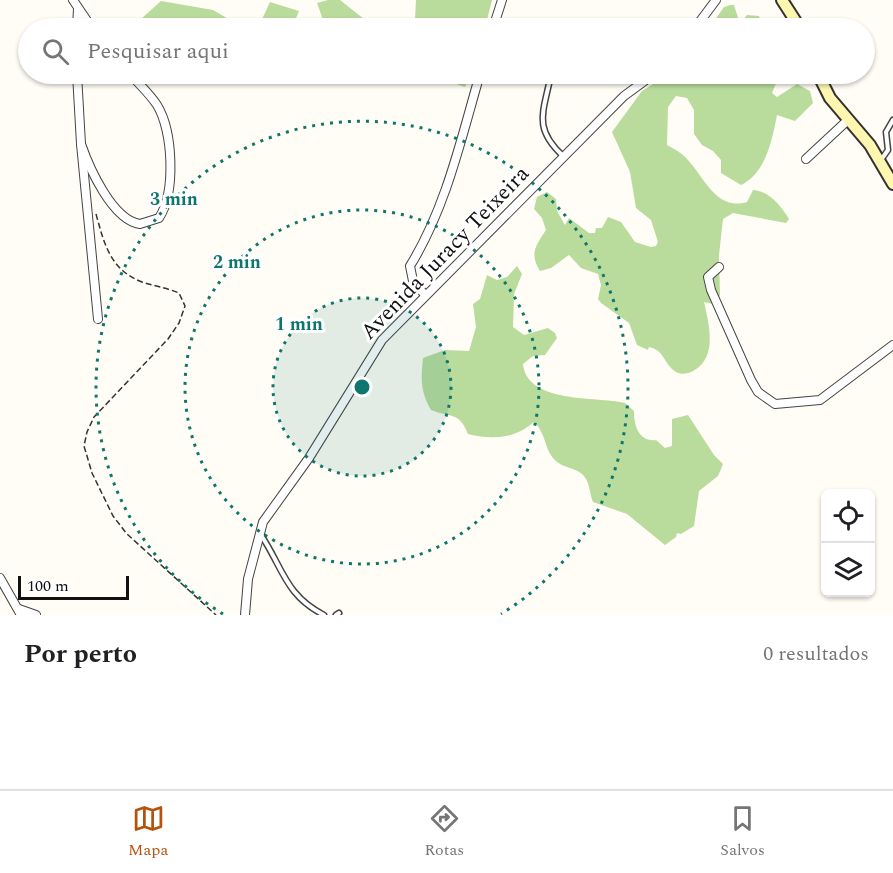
<!DOCTYPE html>
<html lang="pt">
<style>
:root{--surface:#fff;--page:#f6f6f6;--text:#202124;--muted:#757577;--line:#e0e0e0;--accent:#b45309}
body{margin:0;font-family:Spectral,serif;background:var(--page);color:var(--text)}
.controls{position:absolute;right:18px;bottom:18px;display:grid;overflow:hidden;border-radius:9px;box-shadow:0 2px 4px #0004}
.controls button{width:54px;height:54px;display:grid;place-items:center;padding:0;border:0;border-bottom:2px solid var(--line);background:var(--surface);color:var(--text);font:30px sans-serif}
.scale{position:absolute;left:18px;bottom:15px;width:111px;box-sizing:border-box;padding-left:6px;border:3px solid #111;border-top:0;font-size:16px;line-height:21px;white-space:nowrap;color:#111;-webkit-text-stroke:4px #fff;paint-order:stroke}
.list{margin:0;padding:0;list-style:none}
h2{display:flex;justify-content:space-between;align-items:center;height:78px;margin:0;padding:0 24px;font-size:26px}
h2 small{font-size:20px;font-weight:400;color:var(--muted)}
.icon{flex:none;width:33px;height:33px;fill:none;stroke:currentColor;stroke-width:2;stroke-linecap:round;stroke-linejoin:round}
.map{position:relative;flex:none;width:893px;height:615px;overflow:hidden}
.search{position:absolute;background:var(--surface);box-shadow:0 2px 4px #0004;left:18px;right:18px;top:18px;height:66px;display:flex;align-items:center;gap:15px;box-sizing:border-box;padding:0 21px;border-radius:33px;color:var(--muted);font-size:22px}
.sheet{height:174px;background:var(--surface)}
nav{display:flex;justify-content:space-around;align-items:center;box-sizing:border-box;height:84px;border-top:2px solid var(--line);background:var(--surface);font-size:16px;color:var(--muted)}
nav a{display:grid;justify-items:center;gap:3px}
nav .on{color:var(--accent)}
.map>svg:first-child{display:block}
.forest{fill:#b9dc9c}
.lines{fill:none;stroke-linecap:round;stroke-linejoin:round}
.lane-casing{stroke:#444;stroke-width:7}
.street-casing{stroke:#444;stroke-width:10}
.secondary-casing{stroke:#333;stroke-width:14}
.path{stroke:#333;stroke-width:1.5;stroke-dasharray:6 3;stroke-linecap:butt}
.lane{stroke:#fff;stroke-width:4}
.street{stroke:#fff;stroke-width:8}
.secondary{stroke:#fff6b0;stroke-width:10}
.ring{fill:none;stroke:#0f766e;stroke-width:3;stroke-dasharray:3 6}
.labels{text-anchor:middle;dominant-baseline:central;stroke-width:6;stroke-linejoin:round;paint-order:stroke}
.street-label{font-size:22px;fill:#111;stroke:#fff}
.centre{fill:#0f766e;stroke:#fff;stroke-width:3}
.ring-label{font-size:18px;text-anchor:middle;font-weight:bold;fill:#0f766e;stroke:#fff;stroke-width:6;stroke-linejoin:round;paint-order:stroke}
</style>
<div class="map">
<svg width="893" height="615" viewBox="0 0 893 615">
<rect width="100%" height="100%" fill="#fffdf5"/>
<g class="forest">
<polygon points="328,0 340,0 364,19 415,19 416,0 492,0 485,28 326,28 317,3"/>
<polygon points="161,1 213,10 244,28 131,28"/>
<polygon points="270,2 299,11 292,28 258,28"/>
<polygon points="731,5 734,5 740,24 747,15 759,16 761,23 772,28 709,28 724,7"/>
<polygon points="427,74 470,74 465,87"/>
<path d="M669,74h111l-8,19 5,4 20,-13 13,7 3,12 -18,18 -18,-6c-5,25 -11,58 -36,70l-20,-12v-13l-8,-9 -11,-6 -8,-11v-24l-7,-12 -11,-2 -8,11 -1,38c7,4 15,8 20,14 18,19 29,52 60,43l6,-12c16,1 28,16 36,29l-3,4 -53,-10 -10,6 -4,36 1,40 -7,9 -9,-2c5,22 14,56 -11,69 -5,3 -12,4 -17,1 -12,-7 -11,-22 -27,-25l-1,3 -11,-5 -8,-22 -28,-20 -3,-4 3,-14 -3,-11 -17,-6 -12,-13 -18,13 -11,3c-11,-17 -4,-26 6,-41l-4,-12 -8,-9 3,-12 10,-5 9,7 1,12 8,14 4,-7 20,15h6l1,-5h6l6,-11 13,5 14,20 16,5 5,-1 2,-4 -7,-22 -15,-12 -6,-36 -18,-40 30,-41z"/>
<path d="M517,266l5,8 -8,20 -1,33 11,8 24,-7 7,5 2,5 -12,17 -12,1 -10,8c4,40 72,32 102,39l9,8c0,15 5,31 22,29l9,8 7,-2v-27l16,-4 26,40 9,9 -5,12 -19,15 -5,35 -13,8 -4,-1 -1,4 -11,8 -38,-31 -34,-12c-3,-7 -3,-16 -7,-23 -6,-12 -24,-10 -32,-20 -10,-11 -8,-26 -20,-37 -20,17 -41,18 -66,12 -9,-23 -17,-16 -37,-24 -11,-19 -10,-31 -8,-52l22,-8 24,1 7,-24 -3,-23 7,-5 7,-24 10,5 10,-3z"/>
</g>
<g class="lines">
<g class="lane-casing">
<g id="lane">
<path d="M551,74c-7,38 -19,53 12,82"/>
<polyline points="881,160 888,150 886,132 893,120"/>
<path d="M261,535c22,33 24,60 63,80"/>
<polyline points="336,615 339,613"/>
</g>
</g>
<g class="street-casing">
<g id="street">
<polyline points="73,0 92,28"/>
<polyline points="77,28 78,9"/>
<polyline points="493,28 502,0"/>
<polyline points="695,28 716,0"/>
<polyline points="77,74 81,144 98,319"/>
<path d="M81,144c8,23 31,76 59,80l19,-6c17,-26 14,-87 -2,-113 -7,-11 -18,-21 -27,-31"/>
<polyline points="806,159 849,119"/>
<polyline points="719,267 708,277 711,290 751,380 758,392 775,404 820,400 893,345"/>
<path d="M425,295l-12,-14 -3,-15c36,-58 51,-127 70,-192"/>
<polyline points="0,578 21,615"/>
<polyline points="19,609 36,615"/>
<polyline points="245,615 248,579 263,522 309,458 382,340 624,96 654,74"/>
</g>
</g>
<g class="secondary-casing">
<g id="secondary">
<polyline points="782,0 800,28"/>
<polyline points="818,74 830,98 870,145 893,184"/>
</g>
</g>
<path class="path" d="M96,214c8,29 14,56 46,68 12,4 25,6 37,11l6,13 -6,17 -11,16 -74,78 -7,15 -3,14 8,27 21,43 14,18 89,81"/>
<use href="#lane" class="lane"/>
<use href="#street" class="street"/>
<use href="#secondary" class="secondary"/>
</g>
<circle cx="362" cy="387" r="89" fill="#0f766e" fill-opacity=".12"/>
<g class="ring">
<circle cx="362" cy="387" r="89"/>
<circle cx="362" cy="387" r="177"/>
<path d="M223 614A266 266 0 1 1 501 614"/>
</g>
<g class="labels">
<g class="street-label">
<text transform="translate(445 253) rotate(-46)">Avenida Juracy Teixeira</text>
</g>
</g>
<circle cx="362" cy="387" r="9" class="centre"/>
<g class="ring-label">
<text x="174" y="205">3 min</text>
<text x="237" y="268">2 min</text>
<text x="299" y="330">1 min</text>
</g>
</svg>
<div class="controls">
<button><svg class="icon" aria-label="locate" viewBox="0 0 24 24"><circle cx="12" cy="12" r="6"/><path d="M12 2v4M12 18v4M2 12h4M18 12h4"/></svg></button>
<button><svg class="icon" aria-label="layers" viewBox="0 0 24 24"><path d="M12 4l9 5-9 5-9-5zM3 14l9 5 9-5"/></svg></button>
</div>
<div class="scale">100 m</div>
<div class="search"><svg class="icon" aria-label="search" viewBox="0 0 24 24"><circle cx="10" cy="10" r="6"/><path d="M15 15l6 6"/></svg>Pesquisar aqui</div>
</div>
<section class="sheet">
<h2>Por perto<small>0 resultados</small></h2>
<ul class="list">
</ul>
</section>
<nav>
<a class="on"><svg class="icon" aria-label="map" viewBox="0 0 24 24"><path d="M3 6l6-2 6 2 6-2v14l-6 2-6-2-6 2zM9 4v14M15 6v14"/></svg>Mapa</a>
<a><svg class="icon" aria-label="directions" viewBox="0 0 24 24"><path d="M12 3l9 9-9 9-9-9zM9 14v-3h6M13 9l2 2-2 2"/></svg>Rotas</a>
<a><svg class="icon" aria-label="saved" viewBox="0 0 24 24"><path d="M7 4h10v16l-5-4-5 4z"/></svg>Salvos</a>
</nav>
